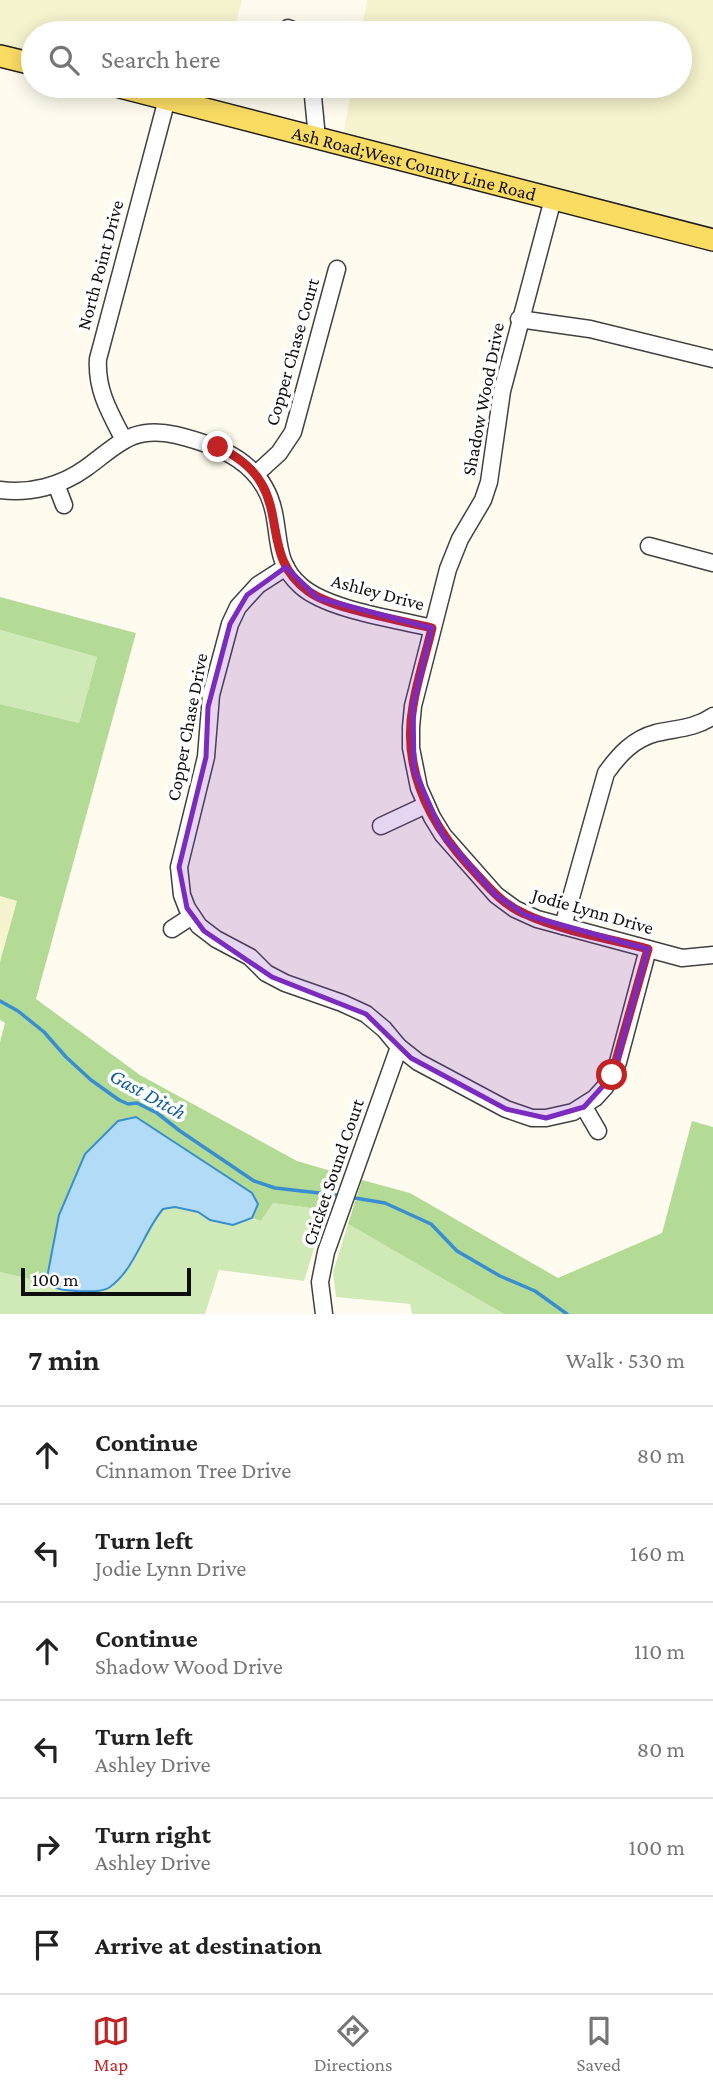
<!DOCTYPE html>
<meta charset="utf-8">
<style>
:root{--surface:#fff;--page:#f6f6f6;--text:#222;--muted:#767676;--line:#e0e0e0;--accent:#c12224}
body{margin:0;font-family:"Crimson Pro",serif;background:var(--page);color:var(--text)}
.scale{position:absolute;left:21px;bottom:18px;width:170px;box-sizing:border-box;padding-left:7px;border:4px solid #0e0e0e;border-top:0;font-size:19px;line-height:24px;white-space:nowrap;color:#0e0e0e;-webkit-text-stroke:5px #fff;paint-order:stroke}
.stop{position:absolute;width:21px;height:21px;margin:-16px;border:5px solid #c12224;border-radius:50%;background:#fff}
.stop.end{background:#c12224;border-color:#fff;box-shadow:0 2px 7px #0008}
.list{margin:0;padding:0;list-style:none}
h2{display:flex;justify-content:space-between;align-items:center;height:91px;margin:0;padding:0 28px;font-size:30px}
h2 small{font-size:23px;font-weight:400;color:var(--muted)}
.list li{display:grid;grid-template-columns:46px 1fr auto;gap:21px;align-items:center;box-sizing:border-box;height:98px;padding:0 28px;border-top:2px solid var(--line)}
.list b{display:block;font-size:26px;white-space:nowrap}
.list p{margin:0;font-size:23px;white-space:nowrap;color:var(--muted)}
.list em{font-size:23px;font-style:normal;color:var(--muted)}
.icon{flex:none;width:38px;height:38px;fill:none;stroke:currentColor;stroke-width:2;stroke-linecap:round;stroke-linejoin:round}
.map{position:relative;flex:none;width:713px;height:1314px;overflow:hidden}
.search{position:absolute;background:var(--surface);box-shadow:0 4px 18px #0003;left:21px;right:21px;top:21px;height:77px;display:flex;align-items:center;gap:18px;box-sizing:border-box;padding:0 24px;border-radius:38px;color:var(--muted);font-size:26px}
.sheet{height:679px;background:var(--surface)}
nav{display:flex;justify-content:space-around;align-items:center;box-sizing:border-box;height:98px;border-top:2px solid var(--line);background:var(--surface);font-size:19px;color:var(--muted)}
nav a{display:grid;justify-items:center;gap:4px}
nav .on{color:var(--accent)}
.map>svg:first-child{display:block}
.farmland{fill:#f6f4ce}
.green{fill:#d0eab7}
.forest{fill:#b3db96}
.water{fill:#b2dbf7;stroke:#388ed0;stroke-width:2}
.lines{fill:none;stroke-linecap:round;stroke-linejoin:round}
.stream{stroke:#388ed0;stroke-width:3.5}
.minor-casing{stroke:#414141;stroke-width:19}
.major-casing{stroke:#1f1f1f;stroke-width:24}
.minor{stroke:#fff;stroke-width:16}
.major{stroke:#fbdc63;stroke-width:21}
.route{stroke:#c12224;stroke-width:9}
.marked{fill:#7b2cbf;fill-opacity:0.2;stroke:#7b2cbf;stroke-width:5;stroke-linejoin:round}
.labels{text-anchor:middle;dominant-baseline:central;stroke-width:7;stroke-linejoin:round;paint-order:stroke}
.street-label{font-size:19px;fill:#0e0e0e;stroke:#fff}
.water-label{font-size:21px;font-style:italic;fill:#145fa3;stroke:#fff}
</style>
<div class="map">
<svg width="713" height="1314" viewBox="0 0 713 1314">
<rect width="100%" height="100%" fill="#fffcef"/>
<g class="farmland">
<polygon points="0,0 242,0 233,33 33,33 33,56 0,47"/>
<polygon points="367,0 713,0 713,231 343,136 352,86 680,86 680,33 361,33"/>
<polygon points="0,896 18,901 0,962"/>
</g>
<g class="green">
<polygon points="0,630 97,657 79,723 0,704"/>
<path d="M273,1203l53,7 -22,71 -85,-11 -14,44h-205v-42l46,11 10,6 98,-70 9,-10c11,-2 22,-1 33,3 13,4 24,14 38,12 11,-1 15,-7 27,-3z"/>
<polygon points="348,1224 504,1314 412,1314 410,1304 336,1297 333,1272"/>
</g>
<g class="forest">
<polygon points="0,597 136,633 36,999 140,1075 297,1161 338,1173 326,1210 273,1203 261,1221 252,1218 258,1204 252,1193 59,1215 46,1283 0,1272 0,1042 5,1023 0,1020 0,962 17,901 0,896 0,704 79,723 97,657 0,630"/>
<polygon points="692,1121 713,1127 713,1314 504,1314 348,1224 362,1180 410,1193 558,1278 662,1233"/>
</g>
<path class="water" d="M136,1117l116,76 6,11 -6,14 -19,7 -23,-5 -12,-8 -23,-5 -12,2c-19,22 -28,60 -53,78 -9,6 -22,4 -33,4 -12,-1 -21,-1 -31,-8l13,-68 26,-61 33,-33z"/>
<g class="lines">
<g class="stream">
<polyline points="0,1001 18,1011 44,1032 66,1057 91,1080 119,1100 128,1104 137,1103 157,1113 180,1131 254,1181 275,1188 337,1195"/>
<polyline points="355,1198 385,1203 431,1224 457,1251 500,1276 535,1291 567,1314"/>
</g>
<g class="minor-casing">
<g id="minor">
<polyline points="288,28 301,33"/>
<polyline points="312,86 317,138"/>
<polyline points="553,199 502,391 489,482 483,500 460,539 448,569 413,706 411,727 411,748 419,788 432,817 443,835 496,895 515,909 537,919 682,958 713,955"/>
<polyline points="519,319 590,329 713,359"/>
<path d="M124,440c-14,-27 -28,-50 -26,-81l69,-260"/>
<polyline points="256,474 279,453 293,432 337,269"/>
<polyline points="56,484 64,505"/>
<path d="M0,490c30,4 61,-4 86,-22 32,-23 46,-43 90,-33 45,11 88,28 98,78 6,29 2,51 27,73 27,24 95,33 131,42"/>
<polyline points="649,546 713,563"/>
<polyline points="286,567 258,585 238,607 230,624 211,695 206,757 179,867 182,895 187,908 199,926 216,939 250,957 266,973 285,983 342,1003 366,1014 384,1029 399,1047 418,1062 506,1109 532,1118 546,1118 573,1112 595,1098 605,1087 618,1062 648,949"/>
<polyline points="381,826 426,805"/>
<path d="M563,926l43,-153c13,-18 27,-34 50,-40 21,-5 38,-4 57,-17"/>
<polyline points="172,929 192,916"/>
<polyline points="584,1107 598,1131"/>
<polyline points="324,1314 320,1282 326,1252 399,1047"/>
</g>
</g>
<g class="major-casing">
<g id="major">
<polyline points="0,56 33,64"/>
<path id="s1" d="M116,86l597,154"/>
</g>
</g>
<use href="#minor" class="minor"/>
<use href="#major" class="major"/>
</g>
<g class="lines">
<path class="route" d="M218,447c84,39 33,103 90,144 24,18 92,29 124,37 -6,26 -15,52 -19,78 -11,61 15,115 56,160 17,18 32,38 56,48 34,16 85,25 123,35l-36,126"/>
</g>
<path class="marked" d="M286,567l32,31 114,30 -19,78 1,63 29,66 53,60 30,20 122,34 -35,126 -29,32 -38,11 -40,-9 -95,-51 -45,-44 -94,-37 -68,-46 -17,-23 -8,-41 27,-110 2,-50 22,-83 17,-29z"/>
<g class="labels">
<g class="street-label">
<text stroke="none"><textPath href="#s1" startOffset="308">Ash Road;West County Line Road</textPath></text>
<text transform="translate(100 265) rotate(-75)">North Point Drive</text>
<text transform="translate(292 352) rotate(-74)">Copper Chase Court</text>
<text transform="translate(483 399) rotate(-79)">Shadow Wood Drive</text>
<text transform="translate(378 592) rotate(15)">Ashley Drive</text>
<text transform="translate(187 727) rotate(-79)">Copper Chase Drive</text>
<text transform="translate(593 911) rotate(16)">Jodie Lynn Drive</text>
<text transform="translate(333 1172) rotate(-71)">Cricket Sound Court</text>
</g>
<g class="water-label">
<text transform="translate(148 1094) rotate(29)">Gast Ditch</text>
</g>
</g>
</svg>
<div class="scale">100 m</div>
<div class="stop" style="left:612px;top:1075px"></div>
<div class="stop end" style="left:218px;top:447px"></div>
<div class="search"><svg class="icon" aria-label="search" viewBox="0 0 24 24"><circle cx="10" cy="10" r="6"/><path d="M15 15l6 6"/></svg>Search here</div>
</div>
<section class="sheet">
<h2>7 min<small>Walk · 530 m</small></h2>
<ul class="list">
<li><svg class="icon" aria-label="ahead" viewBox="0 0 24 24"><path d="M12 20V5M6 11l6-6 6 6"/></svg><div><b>Continue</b><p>Cinnamon Tree Drive</p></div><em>80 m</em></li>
<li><svg class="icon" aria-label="left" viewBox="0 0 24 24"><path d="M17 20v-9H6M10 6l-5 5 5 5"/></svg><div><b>Turn left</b><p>Jodie Lynn Drive</p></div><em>160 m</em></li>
<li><svg class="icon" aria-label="ahead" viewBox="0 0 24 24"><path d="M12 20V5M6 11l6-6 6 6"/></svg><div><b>Continue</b><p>Shadow Wood Drive</p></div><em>110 m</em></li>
<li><svg class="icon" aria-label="left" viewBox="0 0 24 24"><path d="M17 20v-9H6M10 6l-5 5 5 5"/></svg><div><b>Turn left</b><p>Ashley Drive</p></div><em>80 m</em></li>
<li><svg class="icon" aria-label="right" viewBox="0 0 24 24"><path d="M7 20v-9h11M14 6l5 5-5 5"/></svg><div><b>Turn right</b><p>Ashley Drive</p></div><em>100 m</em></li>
<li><svg class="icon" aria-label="arrive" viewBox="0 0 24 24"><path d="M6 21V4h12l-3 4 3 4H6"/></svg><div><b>Arrive at destination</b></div></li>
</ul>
</section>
<nav>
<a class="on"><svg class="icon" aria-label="map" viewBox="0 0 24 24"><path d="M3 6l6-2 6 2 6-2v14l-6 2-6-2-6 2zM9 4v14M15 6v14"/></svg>Map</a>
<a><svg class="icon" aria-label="directions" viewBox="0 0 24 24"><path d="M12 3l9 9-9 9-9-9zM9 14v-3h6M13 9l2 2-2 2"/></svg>Directions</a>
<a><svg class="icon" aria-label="saved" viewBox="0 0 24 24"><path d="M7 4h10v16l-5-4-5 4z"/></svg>Saved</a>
</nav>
